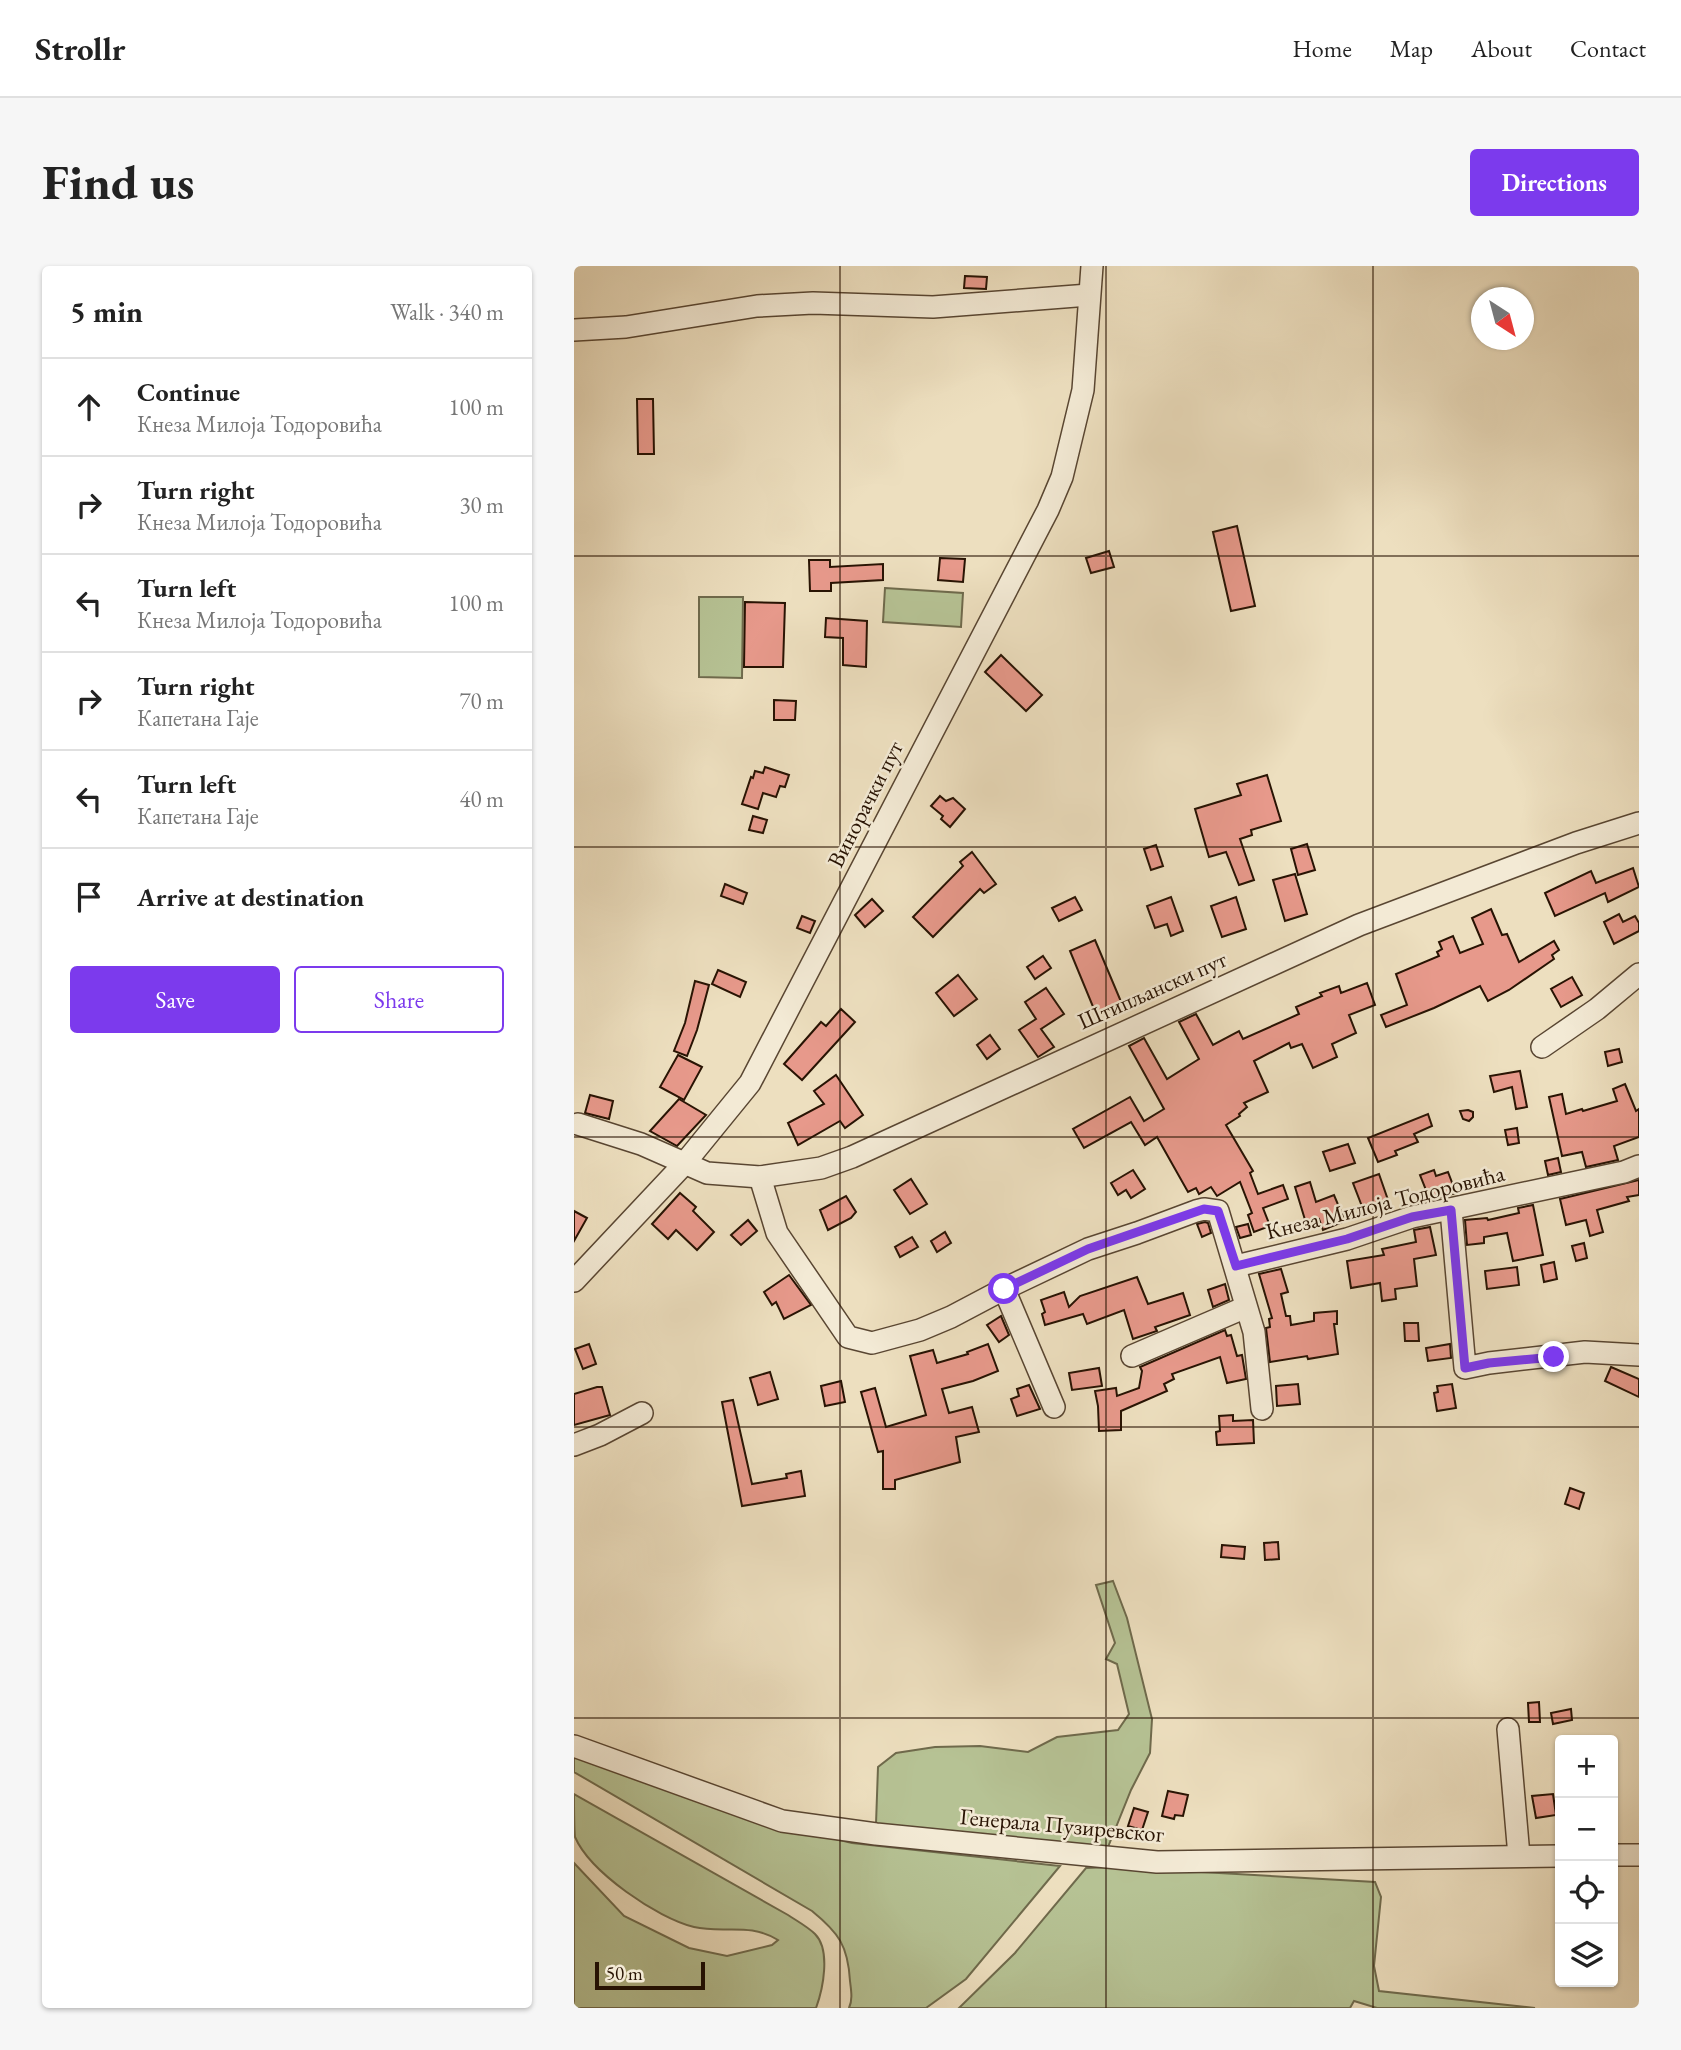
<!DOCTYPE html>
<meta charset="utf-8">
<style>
:root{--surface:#fff;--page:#f6f6f6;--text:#222;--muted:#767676;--line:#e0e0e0;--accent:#7c3aed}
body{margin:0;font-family:"EB Garamond",serif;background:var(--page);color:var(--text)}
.controls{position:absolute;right:21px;bottom:21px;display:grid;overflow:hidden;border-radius:7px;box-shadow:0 2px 5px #0004}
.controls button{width:63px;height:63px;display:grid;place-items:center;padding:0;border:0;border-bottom:2px solid var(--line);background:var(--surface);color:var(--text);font:35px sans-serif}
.compass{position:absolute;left:897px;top:21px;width:63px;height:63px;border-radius:50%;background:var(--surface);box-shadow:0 2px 5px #0004;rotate:144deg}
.scale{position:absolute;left:21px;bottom:18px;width:110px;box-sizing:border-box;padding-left:7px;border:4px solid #281303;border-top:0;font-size:19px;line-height:24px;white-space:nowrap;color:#281303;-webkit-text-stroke:5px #f3ead5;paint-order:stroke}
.stop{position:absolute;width:21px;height:21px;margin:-16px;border:5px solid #7c3aed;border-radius:50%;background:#fff}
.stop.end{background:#7c3aed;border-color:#fff;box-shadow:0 2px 7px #0008}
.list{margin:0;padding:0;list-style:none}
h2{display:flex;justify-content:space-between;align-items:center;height:91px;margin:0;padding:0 28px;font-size:30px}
h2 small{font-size:23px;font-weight:400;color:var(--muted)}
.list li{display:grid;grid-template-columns:46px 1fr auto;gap:21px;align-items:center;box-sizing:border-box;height:98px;padding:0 28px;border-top:2px solid var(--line)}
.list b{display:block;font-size:26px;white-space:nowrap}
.list p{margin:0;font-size:23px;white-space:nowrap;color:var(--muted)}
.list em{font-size:23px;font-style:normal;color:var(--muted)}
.actions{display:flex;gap:14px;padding:21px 28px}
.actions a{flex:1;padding:16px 0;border:2px solid var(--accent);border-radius:7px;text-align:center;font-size:24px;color:var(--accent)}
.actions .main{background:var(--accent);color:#fff}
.icon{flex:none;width:38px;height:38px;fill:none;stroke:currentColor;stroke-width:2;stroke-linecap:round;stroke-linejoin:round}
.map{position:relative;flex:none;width:1065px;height:1742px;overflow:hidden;border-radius:7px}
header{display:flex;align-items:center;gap:42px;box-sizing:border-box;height:98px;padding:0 35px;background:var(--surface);border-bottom:2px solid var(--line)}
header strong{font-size:33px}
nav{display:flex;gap:38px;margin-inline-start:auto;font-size:24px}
.intro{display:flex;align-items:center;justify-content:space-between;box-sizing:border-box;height:168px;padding:0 42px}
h1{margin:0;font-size:49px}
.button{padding:18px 32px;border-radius:7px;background:var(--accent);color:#fff;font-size:24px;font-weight:700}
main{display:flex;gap:42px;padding:0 42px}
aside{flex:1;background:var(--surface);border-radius:7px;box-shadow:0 2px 5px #0004}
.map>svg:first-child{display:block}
.green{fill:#b6c294;stroke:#6f6a4c;stroke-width:2}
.building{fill:#e7998b;stroke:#281303;stroke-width:2}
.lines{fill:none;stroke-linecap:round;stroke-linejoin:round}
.minor-casing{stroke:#594632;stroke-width:24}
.minor{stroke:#f3ead5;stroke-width:21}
.route{stroke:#7c3aed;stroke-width:9}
.grid{fill:none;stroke:#281303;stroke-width:2;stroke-opacity:0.55}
.labels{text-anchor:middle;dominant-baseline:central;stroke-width:5;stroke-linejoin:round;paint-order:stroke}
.street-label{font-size:23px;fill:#281303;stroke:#f3ead5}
</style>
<header>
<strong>Strollr</strong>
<nav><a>Home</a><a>Map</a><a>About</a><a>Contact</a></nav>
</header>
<div class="intro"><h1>Find us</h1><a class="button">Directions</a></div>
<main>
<aside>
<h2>5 min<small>Walk · 340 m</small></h2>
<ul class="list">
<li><svg class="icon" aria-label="ahead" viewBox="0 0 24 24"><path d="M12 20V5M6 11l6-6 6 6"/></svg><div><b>Continue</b><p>Кнеза Милоја Тодоровића</p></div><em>100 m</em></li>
<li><svg class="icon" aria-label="right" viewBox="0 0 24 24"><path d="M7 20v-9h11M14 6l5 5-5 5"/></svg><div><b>Turn right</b><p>Кнеза Милоја Тодоровића</p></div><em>30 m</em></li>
<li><svg class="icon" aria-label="left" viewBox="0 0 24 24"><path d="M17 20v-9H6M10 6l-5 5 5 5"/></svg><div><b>Turn left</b><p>Кнеза Милоја Тодоровића</p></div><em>100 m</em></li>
<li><svg class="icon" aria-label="right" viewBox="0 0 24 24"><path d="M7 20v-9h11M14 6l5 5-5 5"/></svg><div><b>Turn right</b><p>Капетана Гаје</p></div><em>70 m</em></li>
<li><svg class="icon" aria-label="left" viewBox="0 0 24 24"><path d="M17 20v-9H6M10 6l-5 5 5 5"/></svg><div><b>Turn left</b><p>Капетана Гаје</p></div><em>40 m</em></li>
<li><svg class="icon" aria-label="arrive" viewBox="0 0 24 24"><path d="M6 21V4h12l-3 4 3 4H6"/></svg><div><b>Arrive at destination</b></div></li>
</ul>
<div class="actions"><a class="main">Save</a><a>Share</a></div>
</aside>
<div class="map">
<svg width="1065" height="1742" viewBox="0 0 1065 1742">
<rect width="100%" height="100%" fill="#eddfbf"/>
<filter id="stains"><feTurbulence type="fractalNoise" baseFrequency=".00286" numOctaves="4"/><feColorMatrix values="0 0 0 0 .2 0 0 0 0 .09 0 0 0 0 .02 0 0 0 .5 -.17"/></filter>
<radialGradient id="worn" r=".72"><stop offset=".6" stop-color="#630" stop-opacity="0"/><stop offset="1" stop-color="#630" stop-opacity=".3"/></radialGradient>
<g class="green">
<polygon points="311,322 389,327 387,361 309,356"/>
<polygon points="125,331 169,331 168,412 125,411"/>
<polygon points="539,1315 553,1352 578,1453 576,1487 557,1524 534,1581 302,1558 304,1501 322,1487 361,1481 406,1480 454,1486 483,1471 544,1464 555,1448 543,1398 532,1393 541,1377 522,1319"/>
<path d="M0,1491l165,59 113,27 208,23 -94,113 -40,29h-77c4,-9 2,-18 1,-27 -2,-35 -11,-48 -38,-70l-238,-139z"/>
<path d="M0,1528l214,121c9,6 20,12 27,19 16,16 8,55 1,74h-242v-145l50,53 65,32 38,8 45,-11 6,-5c-29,-18 -54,-6 -84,-13 -37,-9 -104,-55 -119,-90 -1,-10 -1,-31 -1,-43z"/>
<polygon points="539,1601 801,1616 807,1631 800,1700 805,1725 961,1742 803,1742 780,1735 776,1742 385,1742 441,1687 512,1602"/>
</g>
<g class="building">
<polygon points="391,10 413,11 412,23 390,22"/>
<polygon points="63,133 79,133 80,188 64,188"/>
<polygon points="663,260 681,340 657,345 639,266"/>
<polygon points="535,285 540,301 517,307 512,292"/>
<polygon points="366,292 391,293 389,316 364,314"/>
<polygon points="235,294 256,294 256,301 309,298 309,314 257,317 257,325 236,325"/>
<polygon points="171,336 211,337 209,401 170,401"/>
<polygon points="252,352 293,355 292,401 269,399 269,372 251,371"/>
<polygon points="427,389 468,429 452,445 411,406"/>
<polygon points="200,434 222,435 221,454 200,454"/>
<polygon points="191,501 215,509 211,521 206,520 202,531 189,527 184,543 168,538 177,511 179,512 181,505 189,507"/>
<polygon points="693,509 707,555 677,564 678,569 666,573 680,614 665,619 652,586 635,591 621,543 667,529 663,518"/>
<polygon points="366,530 372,535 379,532 391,543 376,561 367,553 369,550 357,540"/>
<polygon points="179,550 193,554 189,567 175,564"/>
<polygon points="733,578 741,604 724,609 717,583"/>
<polygon points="582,579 589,600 577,604 570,583"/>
<polygon points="398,586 422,618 410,627 406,623 359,671 339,651 389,600 386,596"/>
<polygon points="1059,602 1065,621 1034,636 1031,627 981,650 971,627 1017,605 1022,617"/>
<polygon points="721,608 733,648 711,655 699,614"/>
<polygon points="151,618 173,627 169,638 147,630"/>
<polygon points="501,631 508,644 485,655 478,642"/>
<polygon points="597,631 609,665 597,670 593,658 581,662 573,640"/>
<polygon points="662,631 672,663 648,671 637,640"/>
<polygon points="298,633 309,645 291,661 281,649"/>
<polygon points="917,643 928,669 933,668 945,696 980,675 985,684 978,689 980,693 935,724 914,735 906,720 860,742 812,761 807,749 833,739 822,708 865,690 863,686 868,683 865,676 879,670 886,687 909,678 898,652"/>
<polygon points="1045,648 1049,656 1061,650 1065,657 1065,665 1040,678 1030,656"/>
<polygon points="228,650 241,655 236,667 223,662"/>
<polygon points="521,674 548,738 522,748 496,685"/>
<polygon points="469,690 477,702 461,713 453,701"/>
<polygon points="144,704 172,716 166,731 138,718"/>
<polygon points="384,709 403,733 380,750 362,727"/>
<polygon points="998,711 1008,729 987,741 977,723"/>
<polygon points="121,715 135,719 123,764 113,790 100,785 111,757"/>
<polygon points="793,717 801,739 775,749 782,767 758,778 763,791 739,802 728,778 717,782 715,777 680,795 694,826 670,837 673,841 665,848 666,850 652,859 679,905 676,907 684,928 709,919 714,933 689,942 696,960 680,966 674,949 678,947 666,916 643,930 637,921 625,928 622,922 614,926 583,871 571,879 557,856 510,882 499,863 556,831 570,855 590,843 555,780 570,772 593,813 625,793 605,756 622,748 639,779 665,765 669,773 725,748 722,741 748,730 746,727 765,720 767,727"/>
<polygon points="472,722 490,748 467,763 480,781 464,791 445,764 462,753 451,736"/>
<polygon points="267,743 281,756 228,814 210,798 247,756 252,760"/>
<polygon points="416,769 426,783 413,793 403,779"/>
<polygon points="1045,783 1048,796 1034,800 1031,786"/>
<polygon points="104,789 128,801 110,834 86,821"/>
<polygon points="946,805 953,841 942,843 938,821 920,826 916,810"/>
<polygon points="262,809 289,849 271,862 266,855 224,879 214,857 250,838 240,825"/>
<polygon points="1051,818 1062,845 1065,843 1065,871 1040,880 1044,894 1012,901 1008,886 988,890 975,831 988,828 992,848 1008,843 1009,845 1043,835 1039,823"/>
<polygon points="16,829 39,835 35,853 11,847"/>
<polygon points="105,833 132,849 103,880 76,865"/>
<polygon points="894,844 899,846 899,851 895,855 889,853 886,845"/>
<polygon points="854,848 858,860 840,868 844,876 821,885 823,889 804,896 794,872"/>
<polygon points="943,862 945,877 934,879 931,864"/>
<polygon points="774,878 781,897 756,905 749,886"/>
<polygon points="984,892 987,906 974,909 971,895"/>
<polygon points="559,904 571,923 557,932 552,924 544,929 537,917"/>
<polygon points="860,904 862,910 874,906 882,927 856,934 846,909"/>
<polygon points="805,908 814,934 789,943 779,917"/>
<polygon points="337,913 353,938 336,948 320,924"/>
<polygon points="1065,914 1065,929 1053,931 1055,935 1023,944 1029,966 1016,970 1012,954 992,959 986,933"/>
<polygon points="736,916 742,936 760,929 771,955 749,964 745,953 732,957 721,921"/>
<polygon points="106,927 122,941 119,945 140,966 123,984 102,964 94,973 78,958"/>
<polygon points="272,930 282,946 277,952 254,964 246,944"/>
<polygon points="959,939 969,989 939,995 933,967 910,971 910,977 893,979 891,954 913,952 914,954 945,947 944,942"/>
<polygon points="0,945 13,952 0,975"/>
<polygon points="174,954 183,965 167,979 157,969"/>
<polygon points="631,956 634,957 637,967 628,971 623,958"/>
<polygon points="674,958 677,969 666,972 662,961"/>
<polygon points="856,961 862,989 840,993 843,1020 821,1023 822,1033 808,1035 806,1017 777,1022 773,995 810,989 808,983 842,976 840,964"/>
<polygon points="371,966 377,977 363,986 357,975"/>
<polygon points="338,971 344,981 326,991 321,981"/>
<polygon points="1010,977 1013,992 1002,995 998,980"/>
<polygon points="980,996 983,1013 970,1016 967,999"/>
<polygon points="943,1001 945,1019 913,1023 911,1005"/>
<polygon points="707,1003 714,1026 707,1028 712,1050 716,1050 717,1059 740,1055 740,1047 763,1045 763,1058 760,1058 764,1088 734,1093 733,1090 696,1096 692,1062 696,1061 695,1053 698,1052 685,1008"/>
<polygon points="215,1009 237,1039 210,1053 202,1036 198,1039 190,1026"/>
<polygon points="563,1011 574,1038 609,1027 616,1049 581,1061 583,1065 559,1073 550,1044 513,1058 509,1048 471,1059 468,1048 471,1046 467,1034 490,1026 495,1041 506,1030"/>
<polygon points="651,1018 655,1034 639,1041 634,1024"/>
<polygon points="427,1050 435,1069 425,1076 413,1059"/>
<polygon points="830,1057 844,1057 845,1075 831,1075"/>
<polygon points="651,1064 653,1070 657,1069 663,1090 668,1089 672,1113 653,1117 646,1091 598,1108 600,1113 590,1118 593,1125 547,1145 547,1164 525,1165 524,1140 521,1125 542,1122 543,1130 565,1122 568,1105 566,1101"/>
<polygon points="15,1078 22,1098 9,1103 1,1083"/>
<polygon points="414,1078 424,1105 399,1115 368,1123 375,1147 398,1141 405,1166 382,1171 386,1196 321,1214 321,1223 309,1223 309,1185 304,1186 287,1126 301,1122 312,1161 352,1149 336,1090 359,1084 363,1097 394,1088 393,1086"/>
<polygon points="876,1078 877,1092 854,1095 852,1082"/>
<polygon points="1037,1101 1065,1113 1065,1131 1031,1115"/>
<polygon points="525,1102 528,1120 498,1124 495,1107"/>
<polygon points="196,1106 204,1133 184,1139 176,1112"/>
<polygon points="267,1115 271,1136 251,1140 247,1120"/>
<polygon points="724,1118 726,1138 703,1140 702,1120"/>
<polygon points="878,1118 882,1142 863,1145 860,1127 864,1126 863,1120"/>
<polygon points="455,1119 466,1143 443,1150 437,1133 445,1130 443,1123"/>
<polygon points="23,1121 28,1121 36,1149 0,1159 0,1128"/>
<polygon points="159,1134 178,1218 213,1212 212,1208 227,1205 231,1230 168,1240 148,1136"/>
<polygon points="659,1149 659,1155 679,1154 680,1177 643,1179 642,1166 646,1165 645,1150"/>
<polygon points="996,1222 1010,1227 1005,1243 991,1238"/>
<polygon points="704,1276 705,1293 691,1294 690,1277"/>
<polygon points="648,1279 671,1281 670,1293 647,1291"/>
<polygon points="965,1436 966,1456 955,1456 954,1437"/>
<polygon points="997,1443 998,1454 979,1458 977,1447"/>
<polygon points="594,1525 614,1529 609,1550 601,1549 600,1553 588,1550"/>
<polygon points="979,1528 982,1549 962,1552 958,1530"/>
<polygon points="560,1542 574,1546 568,1564 554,1560"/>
</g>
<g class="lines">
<g class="minor-casing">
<g id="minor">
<polyline points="0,64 52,61 183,40 239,37 359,41 515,29"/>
<polyline points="968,781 1023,743 1065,708"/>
<polyline points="4,858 67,878 133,907 186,911 247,902 278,891 785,659 1002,577 1065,557"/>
<polyline points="186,911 203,967 274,1071 298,1077 346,1064 377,1051 430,1023 514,983 563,967 622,945 630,943 644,945 680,1066 688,1143"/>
<polyline points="877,944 891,1102 915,1097 1011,1086 1065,1089"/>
<polyline points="662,1000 773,973 838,951 1050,906 1065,900"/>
<polyline points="0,1015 110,898 176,817 474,244 488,211 509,124 518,0"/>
<polyline points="430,1023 480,1141"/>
<polyline points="558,1090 672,1041"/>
<polyline points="0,1179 26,1169 68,1147"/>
<polyline points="934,1463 945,1590"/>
<polyline points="0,1480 208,1555 302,1568 583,1596 986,1590"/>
<polyline points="1039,1589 1065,1589"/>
</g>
</g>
<use href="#minor" class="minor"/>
</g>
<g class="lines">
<polyline class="route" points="430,1023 514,983 630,943 644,945 662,1000 773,973 838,951 877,944 891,1102 915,1097 980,1091"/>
</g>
<path class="grid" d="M266,0v1742M532,0v1742M799,0v1742M0,290h1065M0,581h1065M0,871h1065M0,1161h1065M0,1452h1065"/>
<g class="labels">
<g class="street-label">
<text transform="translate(291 538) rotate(-63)">Винорачки пут</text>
<text transform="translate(578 724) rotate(-24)">Штипљански пут</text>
<text transform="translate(811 936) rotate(-14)">Кнеза Милоја Тодоровића</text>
<text transform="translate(488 1559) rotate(5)">Генерала Пузиревског</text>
</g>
</g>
<rect width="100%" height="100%" filter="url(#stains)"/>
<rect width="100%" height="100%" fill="url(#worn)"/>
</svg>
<div class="controls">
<button>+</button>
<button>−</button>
<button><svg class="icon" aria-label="locate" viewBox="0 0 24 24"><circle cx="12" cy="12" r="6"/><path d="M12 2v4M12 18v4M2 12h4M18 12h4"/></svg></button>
<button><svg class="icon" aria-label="layers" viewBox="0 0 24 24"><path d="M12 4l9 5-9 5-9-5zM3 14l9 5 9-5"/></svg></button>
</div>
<svg class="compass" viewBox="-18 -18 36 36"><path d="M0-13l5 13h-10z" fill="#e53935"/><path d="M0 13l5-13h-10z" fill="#767676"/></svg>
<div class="scale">50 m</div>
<div class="stop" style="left:430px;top:1023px"></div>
<div class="stop end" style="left:980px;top:1091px"></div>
</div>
</main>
